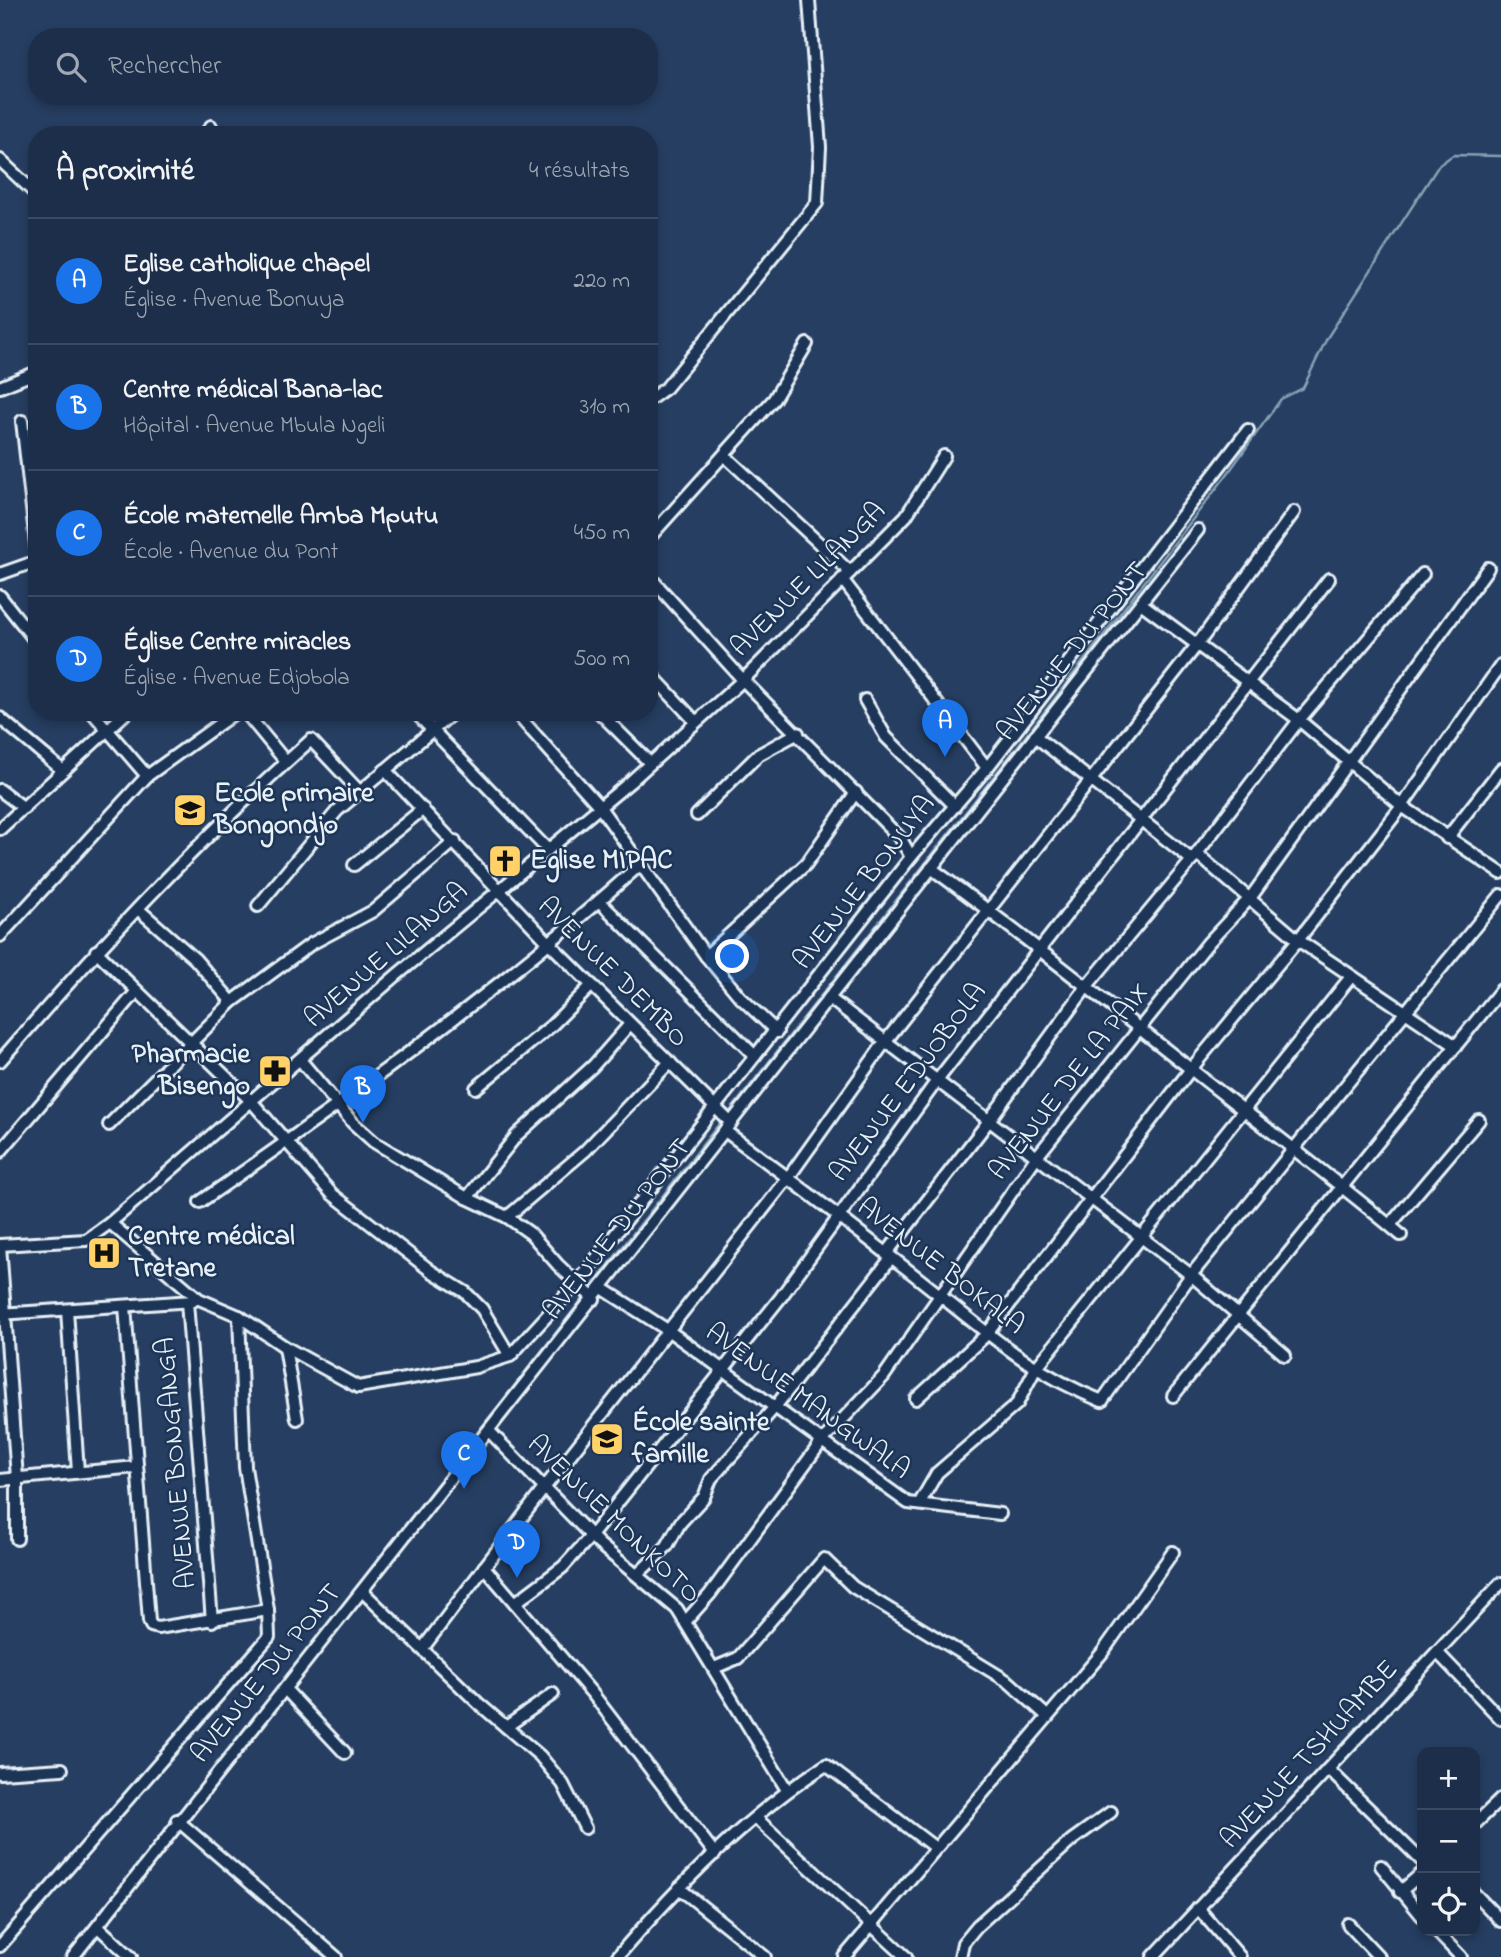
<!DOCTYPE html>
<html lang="fr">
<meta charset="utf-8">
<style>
:root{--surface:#1c2e49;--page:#293a53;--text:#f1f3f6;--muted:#a0a8b4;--line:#3a4a61;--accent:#1a73e8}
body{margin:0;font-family:"Indie Flower",sans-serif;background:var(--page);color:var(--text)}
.controls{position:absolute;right:21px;bottom:21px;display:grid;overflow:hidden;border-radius:14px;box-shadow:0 4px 10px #0003}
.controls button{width:63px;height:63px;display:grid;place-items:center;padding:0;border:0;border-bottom:2px solid var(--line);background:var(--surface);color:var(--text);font:35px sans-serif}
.you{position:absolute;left:733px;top:957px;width:24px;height:24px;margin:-18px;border:5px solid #fff;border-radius:50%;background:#1a73e8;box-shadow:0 0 0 10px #1a73e833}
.badge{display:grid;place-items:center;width:46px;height:46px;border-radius:50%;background:var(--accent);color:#fff;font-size:23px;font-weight:700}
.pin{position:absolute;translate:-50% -58px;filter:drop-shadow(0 2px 4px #0008)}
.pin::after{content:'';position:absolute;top:37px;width:24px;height:21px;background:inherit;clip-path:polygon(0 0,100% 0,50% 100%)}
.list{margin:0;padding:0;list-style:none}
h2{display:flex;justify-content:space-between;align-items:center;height:91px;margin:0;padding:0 28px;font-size:30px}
h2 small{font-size:23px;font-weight:400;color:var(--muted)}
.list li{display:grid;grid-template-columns:46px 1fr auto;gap:21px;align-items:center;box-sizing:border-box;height:126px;padding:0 28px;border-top:2px solid var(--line)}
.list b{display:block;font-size:26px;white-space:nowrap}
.list p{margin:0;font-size:23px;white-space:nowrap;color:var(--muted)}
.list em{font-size:23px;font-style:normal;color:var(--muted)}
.icon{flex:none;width:38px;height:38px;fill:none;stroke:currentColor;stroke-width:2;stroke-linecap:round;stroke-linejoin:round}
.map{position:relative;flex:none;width:1501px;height:1957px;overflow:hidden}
.search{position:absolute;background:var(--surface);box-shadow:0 4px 10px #0003;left:28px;top:28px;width:630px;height:77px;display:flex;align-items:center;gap:18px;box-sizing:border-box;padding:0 24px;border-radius:28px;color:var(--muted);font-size:26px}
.panel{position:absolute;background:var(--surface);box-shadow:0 4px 10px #0003;left:28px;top:126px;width:630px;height:595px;border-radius:28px}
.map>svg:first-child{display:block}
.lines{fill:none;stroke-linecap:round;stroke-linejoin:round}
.stream{stroke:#85a2b6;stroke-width:2.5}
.minor-casing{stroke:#e8f1f8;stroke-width:16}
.minor{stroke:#1d3557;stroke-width:10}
.labels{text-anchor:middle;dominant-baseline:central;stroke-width:5;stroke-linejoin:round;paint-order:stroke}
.street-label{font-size:28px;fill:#e8f1f8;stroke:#1d3557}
.poi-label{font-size:28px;font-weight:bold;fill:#e8f1f8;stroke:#1d3557;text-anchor:start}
</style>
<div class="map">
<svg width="1501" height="1957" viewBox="0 0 1501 1957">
<rect width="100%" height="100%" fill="#263e61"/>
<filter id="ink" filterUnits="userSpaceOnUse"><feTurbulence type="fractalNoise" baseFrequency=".0143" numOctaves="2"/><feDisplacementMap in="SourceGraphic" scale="14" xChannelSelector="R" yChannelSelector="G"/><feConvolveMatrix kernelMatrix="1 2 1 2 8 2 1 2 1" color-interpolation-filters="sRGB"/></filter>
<g filter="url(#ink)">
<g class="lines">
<g class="stream">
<polyline points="727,1115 1035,724 1226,476 1281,399 1303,388 1327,338 1439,165 1453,155 1501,156"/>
<polyline points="588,1291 722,1120"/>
<polyline points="165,1831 584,1297"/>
<polyline points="64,1957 101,1914"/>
</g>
<g class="minor-casing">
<g id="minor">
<polyline points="205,135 211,126"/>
<polyline points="0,160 37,195"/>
<polyline points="0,387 37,372"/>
<polyline points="649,400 666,388 817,203 820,147 809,0"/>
<polyline points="22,421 37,552"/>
<polyline points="724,455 850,572"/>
<polyline points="649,538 774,399 807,344"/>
<polyline points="0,574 37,561"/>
<polyline points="649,576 743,680 901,839 911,857"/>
<polyline points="842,579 987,768"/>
<polyline points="0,596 37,643"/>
<polyline points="1142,604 1299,720 1402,806 1501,873"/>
<polyline points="649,672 695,721"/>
<polyline points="865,700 886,737 955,806"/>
<polyline points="92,712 147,776"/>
<polyline points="245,712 286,762"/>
<polyline points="415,712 547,849"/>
<polyline points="515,712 599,806 706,956 740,997 777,1032"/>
<polyline points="599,712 650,763"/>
<polyline points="0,718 61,769"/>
<polyline points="1035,736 1192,860"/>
<polyline points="385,770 549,943 731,1123"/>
<polyline points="0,790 24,808"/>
<polyline points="697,815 758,755 798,733"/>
<polyline points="0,829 127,712"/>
<polyline points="1447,838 1501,769"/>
<polyline points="1197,854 1298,940 1456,1046"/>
<polyline points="354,865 423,809"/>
<path d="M931,868c89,64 174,134 261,202 70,55 141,108 209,165"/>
<polyline points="599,901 755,1056"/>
<polyline points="258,906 337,811 454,712"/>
<polyline points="138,909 195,959 232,1002"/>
<polyline points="0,936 147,776 236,712"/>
<polyline points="96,951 252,1102 332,1194 431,1271 465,1292 482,1309 510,1356"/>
<polyline points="706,956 806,864 856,792"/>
<polyline points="829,998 1191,1275 1285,1355"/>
<path d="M0,1061c98,-113 199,-222 311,-321l49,52"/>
<polyline points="301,1061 353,1123 374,1142 467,1198 507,1217 531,1234 558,1265 594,1299"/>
<polyline points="476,1088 551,1026 592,985"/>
<polyline points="109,1125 232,1002 311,944 373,911 455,841"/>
<path d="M725,1131c72,53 143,107 212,162 56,45 97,81 165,108l89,-126 310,-380"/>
<polyline points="0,1152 137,991"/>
<polyline points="467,1198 517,1135 593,1066 630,1024"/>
<path d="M200,1202c153,-106 304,-215 442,-339"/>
<polyline points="507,1217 585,1151 670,1062"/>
<polyline points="110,1223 199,1299 239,1316 285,1347 358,1387 476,1367 510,1356 577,1283 911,857 987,768 1248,430"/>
<polyline points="1390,1225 1479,1120"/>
<polyline points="0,1245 86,1240 110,1223 398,974 630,782 743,680 906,516 944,456"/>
<polyline points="0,1245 17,1478 17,1539"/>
<polyline points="886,1254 988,1122 1087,986 1192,860 1299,720 1423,574"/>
<polyline points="602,1288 669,1331 908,1503 1000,1514"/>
<polyline points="187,1302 212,1621"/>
<polyline points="125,1306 149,1621 151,1626 158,1628 268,1610"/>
<polyline points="67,1310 78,1472"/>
<polyline points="0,1314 193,1301"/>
<polyline points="285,1347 297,1419"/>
<polyline points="1173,1396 1501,990"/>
<polyline points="916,1399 986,1335 1191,1069 1298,940 1402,806 1501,665"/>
<polyline points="489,1431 599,1544 677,1609 787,1790"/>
<polyline points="0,1480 136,1467"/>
<polyline points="919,1504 937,1473 1017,1404 1036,1368 1350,978"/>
<polyline points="484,1567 592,1693 715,1854"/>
<polyline points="638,1574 667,1546 680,1523 704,1497 711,1479 775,1407 891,1258"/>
<polyline points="363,1592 478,1703 540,1756 563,1784 585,1828"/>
<polyline points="515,1603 563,1567 591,1536 781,1297 936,1082 1329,579"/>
<polyline points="686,1621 710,1594 822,1441 884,1376 1035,1159 1208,943 1251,897 1488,568"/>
<polyline points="423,1648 545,1487 788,1178 885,1042 1197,645 1294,512"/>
<polyline points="1437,1652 1501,1719"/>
<polyline points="714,1668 738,1658 824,1559 853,1587 1009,1682 1047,1716"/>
<polyline points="285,1689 345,1753"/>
<polyline points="506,1727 553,1694"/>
<polyline points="1328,1769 1422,1861"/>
<polyline points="0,1773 62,1769"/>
<polyline points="756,1818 906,1957"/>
<polyline points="177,1820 336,1957"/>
<polyline points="1475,1824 1501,1799"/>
<polyline points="1381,1866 1422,1916"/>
<polyline points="679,1888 765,1957"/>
<polyline points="1400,1892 1422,1873"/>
<polyline points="1475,1894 1501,1921"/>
<polyline points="1198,1908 1240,1957"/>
<polyline points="1348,1924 1379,1957"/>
<polyline points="98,1927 131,1957"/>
<polyline points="1436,1931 1461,1957"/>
<polyline points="0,1946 269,1637 268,1610 245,1467 239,1316"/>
<polyline points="73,1957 1198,530"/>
<path d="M617,1957c61,-71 130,-142 209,-192l108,82"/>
<polyline points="844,1957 1102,1653 1173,1552"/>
<polyline points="960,1957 963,1943 977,1926 1072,1840 1111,1812"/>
<polyline points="1153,1957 1501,1583"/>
</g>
</g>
<use href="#minor" class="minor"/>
</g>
</g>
<defs>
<g id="school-square" transform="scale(1.75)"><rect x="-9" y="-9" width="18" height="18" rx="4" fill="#ffd166" stroke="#1d3557"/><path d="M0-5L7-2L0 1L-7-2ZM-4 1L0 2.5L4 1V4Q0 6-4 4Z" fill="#111"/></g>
<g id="church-square" transform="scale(1.75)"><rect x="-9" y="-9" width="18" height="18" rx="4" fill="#ffd166" stroke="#1d3557"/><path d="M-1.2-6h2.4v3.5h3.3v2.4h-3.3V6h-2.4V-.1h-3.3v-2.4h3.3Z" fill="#111"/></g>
<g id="pharmacy-square" transform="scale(1.75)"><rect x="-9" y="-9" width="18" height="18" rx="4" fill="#ffd166" stroke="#1d3557"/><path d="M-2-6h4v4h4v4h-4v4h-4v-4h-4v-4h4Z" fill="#111"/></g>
<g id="hospital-square" transform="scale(1.75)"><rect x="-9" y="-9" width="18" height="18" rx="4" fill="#ffd166" stroke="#1d3557"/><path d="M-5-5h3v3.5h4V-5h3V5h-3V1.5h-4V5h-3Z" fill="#111"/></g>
</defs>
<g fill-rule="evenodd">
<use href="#school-square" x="190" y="810"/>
<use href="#church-square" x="505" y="861"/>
<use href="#pharmacy-square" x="275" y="1071"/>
<use href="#hospital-square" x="104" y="1253"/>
<use href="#school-square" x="607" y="1439"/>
</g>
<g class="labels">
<g class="street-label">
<text transform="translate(809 580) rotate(-45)">AVENUE LILANGA</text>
<text transform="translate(1073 652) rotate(-51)">AVENUE DU PONT</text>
<text transform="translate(865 883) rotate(-52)">AVENUE BONUYA</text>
<text transform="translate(387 956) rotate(-41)">AVENUE LILANGA</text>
<text transform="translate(612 973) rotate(45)">AVENUE DEMBO</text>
<text transform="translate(1070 1082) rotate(-52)">AVENUE DE LA PAIX</text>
<text transform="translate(909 1083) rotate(-53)">AVENUE EDJOBOLA</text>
<text transform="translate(618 1230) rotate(-52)">AVENUE DU PONT</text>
<text transform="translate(940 1267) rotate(38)">AVENUE BOKALA</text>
<text transform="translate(807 1402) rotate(36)">AVENUE MANGWALA</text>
<text transform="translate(177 1463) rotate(-95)">AVENUE BONGANGA</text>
<text transform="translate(613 1520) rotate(44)">AVENUE MONKOTO</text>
<text transform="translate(267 1674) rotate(-51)">AVENUE DU PONT</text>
<text transform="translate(1310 1755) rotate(-47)">AVENUE TSHUAMBE</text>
</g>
<g class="poi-label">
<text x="214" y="794">Ecole primaire<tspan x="214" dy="32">Bongondjo</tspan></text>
<text x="530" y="861">Eglise MIPAC</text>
<text x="250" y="1055" text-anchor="end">Pharmacie<tspan x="250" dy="32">Bisengo</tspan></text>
<text x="128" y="1237">Centre médical<tspan x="128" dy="32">Tretane</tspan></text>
<text x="632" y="1423">École sainte<tspan x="632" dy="32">famille</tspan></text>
</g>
</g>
</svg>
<div class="controls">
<button>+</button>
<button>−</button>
<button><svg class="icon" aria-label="locate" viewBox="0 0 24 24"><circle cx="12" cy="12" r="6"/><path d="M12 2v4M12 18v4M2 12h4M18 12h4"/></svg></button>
</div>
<div class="you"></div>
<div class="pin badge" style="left:945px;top:757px">A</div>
<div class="pin badge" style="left:363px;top:1123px">B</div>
<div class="pin badge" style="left:464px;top:1489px">C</div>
<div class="pin badge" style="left:517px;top:1578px">D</div>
<div class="search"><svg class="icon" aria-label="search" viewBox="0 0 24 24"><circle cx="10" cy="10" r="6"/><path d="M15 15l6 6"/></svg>Rechercher</div>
<section class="panel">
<h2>À proximité<small>4 résultats</small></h2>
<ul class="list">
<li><span class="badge">A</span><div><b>Eglise catholique chapel</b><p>Église · Avenue Bonuya</p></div><em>220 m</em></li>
<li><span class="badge">B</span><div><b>Centre médical Bana-lac</b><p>Hôpital · Avenue Mbula Ngeli</p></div><em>310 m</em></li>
<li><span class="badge">C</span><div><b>École maternelle Amba Mputu</b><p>École · Avenue du Pont</p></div><em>450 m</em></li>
<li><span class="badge">D</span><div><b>Église Centre miracles</b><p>Église · Avenue Edjobola</p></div><em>500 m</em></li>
</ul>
</section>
</div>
